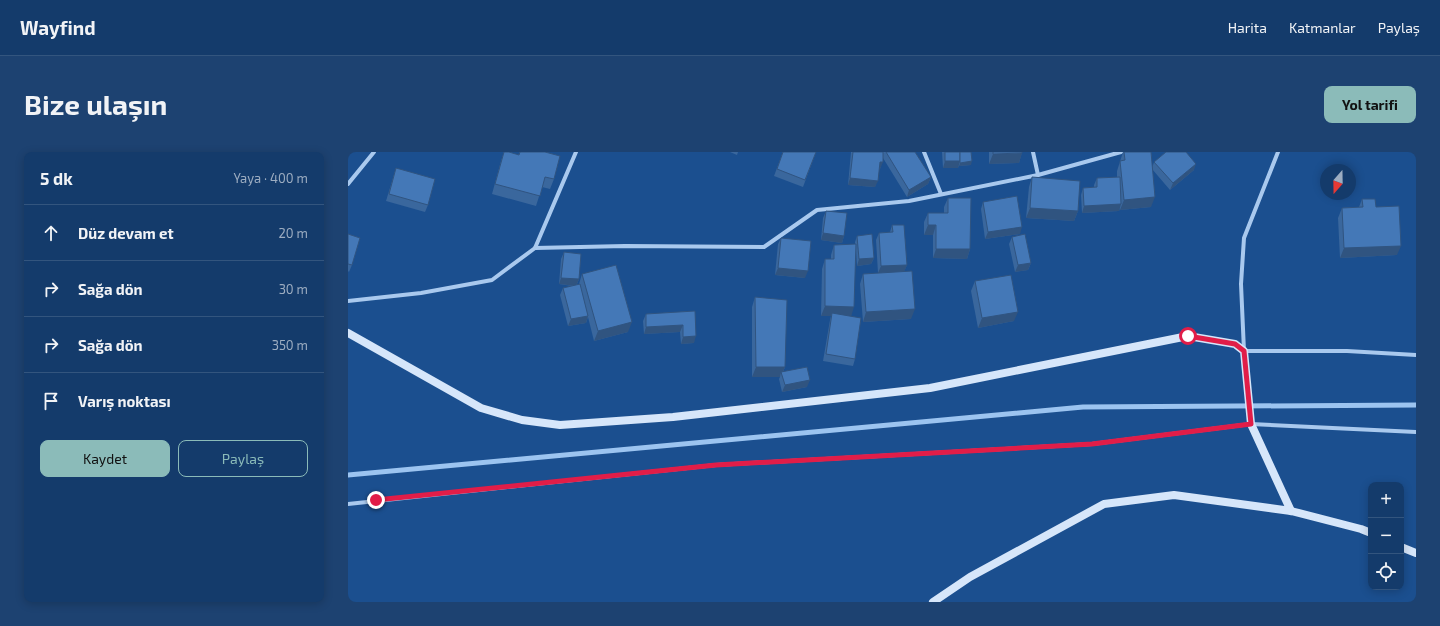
<!DOCTYPE html>
<html lang="tr">
<meta charset="utf-8">
<style>
:root{--surface:#143b6b;--page:#1d4271;--text:#f1f3f6;--muted:#9dadc1;--line:#33557e;--accent:#8bbbb9}
body{margin:0;font-family:"Exo 2",sans-serif;background:var(--page);color:var(--text)}
.controls{position:absolute;right:12px;bottom:12px;display:grid;overflow:hidden;border-radius:8px;box-shadow:0 2px 10px #0003}
.controls button{width:36px;height:36px;display:grid;place-items:center;padding:0;border:0;border-bottom:1px solid var(--line);background:var(--surface);color:var(--text);font:20px sans-serif}
.compass{position:absolute;left:972px;top:12px;width:36px;height:36px;border-radius:50%;background:var(--surface);box-shadow:0 2px 10px #0003;rotate:200deg}
.stop{position:absolute;width:12px;height:12px;margin:-9px;border:3px solid #e11d48;border-radius:50%;background:#fff}
.stop.end{background:#e11d48;border-color:#fff;box-shadow:0 1px 4px #0008}
.list{margin:0;padding:0;list-style:none}
h2{display:flex;justify-content:space-between;align-items:center;height:52px;margin:0;padding:0 16px;font-size:17px}
h2 small{font-size:13px;font-weight:400;color:var(--muted)}
.list li{display:grid;grid-template-columns:26px 1fr auto;gap:12px;align-items:center;box-sizing:border-box;height:56px;padding:0 16px;border-top:1px solid var(--line)}
.list b{display:block;font-size:15px;white-space:nowrap}
.list em{font-size:13px;font-style:normal;color:var(--muted)}
.actions{display:flex;gap:8px;padding:12px 16px}
.actions a{flex:1;padding:9px 0;border:1px solid var(--accent);border-radius:8px;text-align:center;font-size:14px;color:var(--accent)}
.actions .main{background:var(--accent);color:#111}
.icon{flex:none;width:22px;height:22px;fill:none;stroke:currentColor;stroke-width:2;stroke-linecap:round;stroke-linejoin:round}
.map{position:relative;flex:none;width:1068px;height:450px;overflow:hidden;border-radius:8px}
header{display:flex;align-items:center;gap:24px;box-sizing:border-box;height:56px;padding:0 20px;background:var(--surface);border-bottom:1px solid var(--line)}
header strong{font-size:19px}
nav{display:flex;gap:22px;margin-inline-start:auto;font-size:14px}
.intro{display:flex;align-items:center;justify-content:space-between;box-sizing:border-box;height:96px;padding:0 24px}
h1{margin:0;font-size:28px}
.button{padding:10px 18px;border-radius:8px;background:var(--accent);color:#111;font-size:14px;font-weight:700}
main{display:flex;gap:24px;padding:0 24px}
aside{flex:1;background:var(--surface);border-radius:8px;box-shadow:0 2px 10px #0003}
.map>svg:first-child{display:block}
.lines{fill:none;stroke-linecap:round;stroke-linejoin:round}
.stream{stroke:#9cc4f0;stroke-width:5}
.street{stroke:#a9c9ee;stroke-width:4}
.secondary{stroke:#d6e6fa;stroke-width:8}
.wall{fill:#3a679d}
.shaded-wall{fill:#305480}
.building{fill:#4478b7;stroke:#305480}
.route{stroke:#e11d48;stroke-width:5}
</style>
<header>
<strong>Wayfind</strong>
<nav><a>Harita</a><a>Katmanlar</a><a>Paylaş</a></nav>
</header>
<div class="intro"><h1>Bize ulaşın</h1><a class="button">Yol tarifi</a></div>
<main>
<aside>
<h2>5 dk<small>Yaya · 400 m</small></h2>
<ul class="list">
<li><svg class="icon" aria-label="ahead" viewBox="0 0 24 24"><path d="M12 20V5M6 11l6-6 6 6"/></svg><div><b>Düz devam et</b></div><em>20 m</em></li>
<li><svg class="icon" aria-label="right" viewBox="0 0 24 24"><path d="M7 20v-9h11M14 6l5 5-5 5"/></svg><div><b>Sağa dön</b></div><em>30 m</em></li>
<li><svg class="icon" aria-label="right" viewBox="0 0 24 24"><path d="M7 20v-9h11M14 6l5 5-5 5"/></svg><div><b>Sağa dön</b></div><em>350 m</em></li>
<li><svg class="icon" aria-label="arrive" viewBox="0 0 24 24"><path d="M6 21V4h12l-3 4 3 4H6"/></svg><div><b>Varış noktası</b></div></li>
</ul>
<div class="actions"><a class="main">Kaydet</a><a>Paylaş</a></div>
</aside>
<div class="map">
<svg width="1068" height="450" viewBox="0 0 1068 450">
<rect width="100%" height="100%" fill="#1b4f8f"/>
<g class="lines">
<polyline class="stream" points="0,323 735,255 1068,253"/>
<g class="street">
<polyline points="576,0 593,42"/>
<polyline points="685,0 690,23"/>
<polyline points="930,0 896,86 893,132 896,199 999,199 1068,203"/>
<polyline points="0,32 26,0"/>
<polyline points="187,96 277,94 416,95 469,58 561,49 690,23 773,0"/>
<polyline points="0,149 73,141 144,128 187,96 228,0"/>
<polyline points="0,352 368,313 744,292 903,272 1068,280"/>
</g>
<g class="secondary">
<polyline points="0,181 133,256 174,268 212,273 325,265 582,236 840,184 887,192 896,199 903,272 943,359"/>
<polyline points="1053,395 1068,401"/>
<polyline points="585,450 622,425 756,352 826,343 943,359 1013,377 1023,381"/>
</g>
</g>
<g class="wall">
<polygon points="156,0 170,3 172,0 197,0 206,27 202,37 194,35 188,54 144,42 153,9"/>
<polygon points="382,0 390,0 389,3"/>
<polygon points="435,0 468,0 455,35 426,24"/>
<polygon points="503,0 567,0 583,25 580,32 559,45 535,6 532,17 531,17 527,35 500,33"/>
<polygon points="594,0 623,0 623,13 611,14 611,13 610,16 595,16"/>
<polygon points="641,0 674,0 671,11 641,12"/>
<polygon points="775,0 803,0 804,16 806,10 846,18 822,38 804,17 803,55 772,58 772,56 771,59 734,61 733,43 735,36 746,35 746,33 749,26 769,25 769,19"/>
<polygon points="48,16 80,53 77,60 38,49"/>
<polygon points="684,25 730,59 726,69 678,66 681,35"/>
<polygon points="600,46 622,97 619,107 585,106 585,83 576,83 576,70 580,61 596,61 596,55"/>
<polygon points="1014,47 1028,55 1049,103 992,106 990,66 994,56 1011,55"/>
<polygon points="635,50 672,82 637,87 633,57"/>
<polygon points="478,59 496,84 494,91 473,88 475,66"/>
<polygon points="544,73 559,113 556,119 563,167 515,170 512,132 515,122 530,121 528,88 531,81 542,80"/>
<polygon points="0,82 4,113 1,120 0,119"/>
<polygon points="509,84 526,106 523,112 509,114 508,99 503,164 507,207 505,214 475,209 482,168 483,164 473,164 474,117 477,107 483,107 483,103 486,93 507,92 507,90"/>
<polygon points="664,85 683,111 680,118 667,120 661,92"/>
<polygon points="433,86 457,126 427,123 430,92"/>
<polygon points="216,100 231,127 229,132 231,132 234,122 280,180 246,189 240,165 238,171 220,174 212,143 215,136 224,134 211,132 213,107"/>
<polygon points="627,129 666,169 630,176 623,139"/>
<polygon points="407,145 437,215 435,220 459,235 434,240 431,227 432,225 404,225 404,155"/>
<polygon points="347,159 346,191 333,192 332,180 296,182 295,169 298,162"/>
</g>
<g class="shaded-wall">
<polygon points="674,1 671,11 641,12 645,2"/>
<polygon points="597,9 612,9 610,16 595,16"/>
<polygon points="624,9 623,13 611,14 612,11"/>
<polygon points="532,10 535,10 532,17 529,17"/>
<polygon points="848,12 846,18 822,38 825,31"/>
<polygon points="583,25 580,32 559,45 561,38"/>
<polygon points="502,26 530,29 527,35 500,33"/>
<polygon points="807,45 803,55 772,58 776,48"/>
<polygon points="773,52 771,59 734,61 736,54"/>
<polygon points="682,56 730,59 726,69 678,66"/>
<polygon points="580,73 588,73 585,83 576,83"/>
<polygon points="674,75 672,82 637,87 640,80"/>
<polygon points="475,81 496,84 494,91 473,88"/>
<polygon points="1053,94 1049,103 992,106 996,96"/>
<polygon points="588,97 622,97 619,107 585,106"/>
<polygon points="526,106 523,112 509,114 511,107"/>
<polygon points="683,111 680,118 667,120 670,113"/>
<polygon points="559,113 556,120 530,121 533,114"/>
<polygon points="430,116 460,119 457,126 427,123"/>
<polygon points="213,126 231,127 228,134 211,132"/>
<polygon points="477,154 506,155 503,165 484,161 483,164 473,164"/>
<polygon points="567,157 563,167 515,170 518,160"/>
<polygon points="670,160 666,169 630,176 634,166"/>
<polygon points="240,164 238,171 220,174 223,167"/>
<polygon points="284,170 280,180 246,189 250,179"/>
<polygon points="335,173 332,180 296,182 298,175"/>
<polygon points="348,184 346,191 333,192 335,185"/>
<polygon points="408,215 437,215 434,222 433,220 432,225 404,225"/>
<polygon points="462,228 459,235 434,240 437,233"/>
</g>
<g class="building">
<polygon points="156,0 161,0 171,3 172,0 197,0 212,4 206,27 197,25 192,44 147,32"/>
<polygon points="435,0 468,0 457,28 429,17"/>
<polygon points="505,0 535,0 535,10 532,10 530,29 502,26"/>
<polygon points="538,0 567,0 583,25 561,38"/>
<rect x="597" y="0" width="15" height="9"/>
<polygon points="612,0 623,0 624,9 612,11"/>
<polygon points="645,0 674,0 674,1 645,2"/>
<polygon points="776,0 803,0 807,45 776,48 772,9 777,8"/>
<polygon points="818,0 838,0 848,12 825,31 806,10"/>
<polygon points="48,16 87,27 80,53 41,42"/>
<polygon points="684,25 732,29 730,59 682,56"/>
<polygon points="772,25 773,52 736,54 735,36 749,35 749,26"/>
<polygon points="669,44 674,75 640,80 635,50"/>
<polygon points="600,46 623,46 622,97 588,97 588,73 580,73 580,61 600,61"/>
<polygon points="1014,47 1027,47 1028,55 1051,54 1053,94 996,96 994,56 1015,55"/>
<polygon points="478,59 499,61 496,84 475,81"/>
<polygon points="544,73 556,73 559,113 533,114 531,81 545,80"/>
<polygon points="0,82 12,86 4,113 0,112"/>
<polygon points="524,82 526,106 511,107 509,84"/>
<polygon points="677,82 683,111 670,113 664,85"/>
<polygon points="433,86 463,89 460,119 430,116"/>
<polygon points="508,92 506,155 477,154 477,107 486,107 486,93"/>
<polygon points="216,100 233,102 231,127 213,126"/>
<polygon points="268,113 284,170 250,179 234,122"/>
<polygon points="564,119 567,157 518,160 515,122"/>
<polygon points="663,123 670,160 634,166 627,129"/>
<polygon points="232,132 240,164 223,167 215,136"/>
<polygon points="407,145 439,148 437,215 408,215"/>
<polygon points="347,159 348,184 335,185 335,173 298,175 298,162"/>
<polygon points="484,161 513,166 507,207 478,202"/>
<polygon points="459,215 462,228 437,233 433,220"/>
</g>
<g class="lines">
<polyline class="route" points="28,348 368,313 744,292 903,272 896,199 887,192 840,184"/>
</g>
</svg>
<div class="controls">
<button>+</button>
<button>−</button>
<button><svg class="icon" aria-label="locate" viewBox="0 0 24 24"><circle cx="12" cy="12" r="6"/><path d="M12 2v4M12 18v4M2 12h4M18 12h4"/></svg></button>
</div>
<svg class="compass" viewBox="-18 -18 36 36"><path d="M0-13l5 13h-10z" fill="#e53935"/><path d="M0 13l5-13h-10z" fill="#9dadc1"/></svg>
<div class="stop" style="left:840px;top:184px"></div>
<div class="stop end" style="left:28px;top:348px"></div>
</div>
</main>
